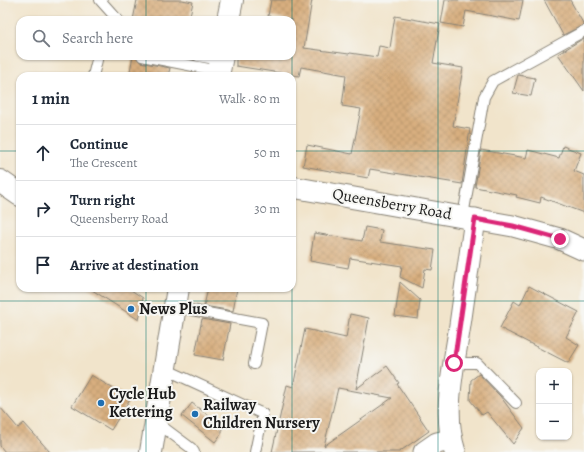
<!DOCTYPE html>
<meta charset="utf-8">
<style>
:root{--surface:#fff;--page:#f6f6f7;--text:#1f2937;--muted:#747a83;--line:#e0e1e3}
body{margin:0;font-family:Alegreya,serif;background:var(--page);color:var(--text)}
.controls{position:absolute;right:12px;bottom:12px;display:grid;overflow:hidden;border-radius:8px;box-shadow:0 1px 3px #0004}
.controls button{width:36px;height:36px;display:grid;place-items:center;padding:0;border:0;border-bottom:1px solid var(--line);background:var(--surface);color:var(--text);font:20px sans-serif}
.stop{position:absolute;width:12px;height:12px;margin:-9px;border:3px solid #db2777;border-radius:50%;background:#fff}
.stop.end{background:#db2777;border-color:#fff;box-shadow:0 1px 4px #0008}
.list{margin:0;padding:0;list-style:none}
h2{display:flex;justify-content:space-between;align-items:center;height:52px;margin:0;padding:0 16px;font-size:17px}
h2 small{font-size:13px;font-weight:400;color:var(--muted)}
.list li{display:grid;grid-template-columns:26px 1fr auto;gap:12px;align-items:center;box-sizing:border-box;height:56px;padding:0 16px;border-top:1px solid var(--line)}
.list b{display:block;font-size:15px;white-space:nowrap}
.list p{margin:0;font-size:13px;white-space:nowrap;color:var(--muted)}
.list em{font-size:13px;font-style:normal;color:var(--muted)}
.icon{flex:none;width:22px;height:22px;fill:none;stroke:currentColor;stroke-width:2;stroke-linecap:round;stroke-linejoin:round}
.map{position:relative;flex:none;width:584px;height:452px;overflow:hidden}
.search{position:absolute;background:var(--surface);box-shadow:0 1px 3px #0004;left:16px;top:16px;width:280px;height:44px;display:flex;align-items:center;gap:10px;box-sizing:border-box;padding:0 14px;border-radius:12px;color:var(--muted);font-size:15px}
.panel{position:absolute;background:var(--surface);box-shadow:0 1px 3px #0004;left:16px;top:72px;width:280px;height:220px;border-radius:12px}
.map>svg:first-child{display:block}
.building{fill:url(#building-cross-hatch);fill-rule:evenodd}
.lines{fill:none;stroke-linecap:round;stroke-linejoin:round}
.service-casing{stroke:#868074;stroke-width:12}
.minor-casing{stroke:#868074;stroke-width:23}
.tertiary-casing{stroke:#868074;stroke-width:24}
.secondary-casing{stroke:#868074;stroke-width:24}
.service{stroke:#fff;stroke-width:10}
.minor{stroke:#fff;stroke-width:21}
.tertiary{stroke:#fff;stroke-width:22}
.secondary{stroke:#fff;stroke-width:22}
.route{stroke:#db2777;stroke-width:5}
.grid{fill:none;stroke:#0f766e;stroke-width:1;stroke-opacity:0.55}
.poi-dot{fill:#1f6fb2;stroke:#f6f6f2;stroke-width:1.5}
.labels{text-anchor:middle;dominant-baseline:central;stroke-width:4;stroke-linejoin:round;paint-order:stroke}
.street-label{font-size:16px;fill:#1c1c1c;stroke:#f6f6f2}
.poi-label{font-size:16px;font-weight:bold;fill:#1c1c1c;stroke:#f6f6f2;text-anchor:start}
</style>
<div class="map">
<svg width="584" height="452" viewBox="0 0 584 452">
<defs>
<pattern id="building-cross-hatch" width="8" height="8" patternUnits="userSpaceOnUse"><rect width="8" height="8" fill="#d8af7f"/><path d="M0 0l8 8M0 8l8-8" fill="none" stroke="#b9966d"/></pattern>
</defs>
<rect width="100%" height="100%" fill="#f6f6f2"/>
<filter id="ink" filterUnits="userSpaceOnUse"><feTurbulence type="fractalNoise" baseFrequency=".025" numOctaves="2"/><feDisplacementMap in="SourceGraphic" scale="8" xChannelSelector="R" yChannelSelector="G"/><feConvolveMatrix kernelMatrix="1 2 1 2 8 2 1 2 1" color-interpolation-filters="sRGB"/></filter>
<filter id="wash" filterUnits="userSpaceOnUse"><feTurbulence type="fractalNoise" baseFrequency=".012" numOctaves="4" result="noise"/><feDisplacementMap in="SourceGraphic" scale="16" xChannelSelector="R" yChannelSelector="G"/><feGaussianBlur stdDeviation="0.9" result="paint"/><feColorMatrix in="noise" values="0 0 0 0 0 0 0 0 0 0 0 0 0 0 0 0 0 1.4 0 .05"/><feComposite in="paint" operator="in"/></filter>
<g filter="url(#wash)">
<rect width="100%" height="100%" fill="#f1e4cb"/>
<g id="blocks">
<g class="building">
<polygon points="137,0 182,0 193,2 189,20 133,20"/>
<polygon points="271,0 312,0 304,48 349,54 350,53 377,57 379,46 390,48 395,16 440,24 433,63 463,68 453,126 470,129 462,184 370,169 368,178 303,166 307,145 352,154 361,109 342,106 346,75 301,67 299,76 236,66 236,56 292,56 292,20 268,16"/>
<polygon points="445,0 523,0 519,21 466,11 463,27 441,23"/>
<polygon points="544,0 570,0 584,25 563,35"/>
<polygon points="584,38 584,91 558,54"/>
<polygon points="133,56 136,56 140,62 170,68 168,76 129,76"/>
<polygon points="518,75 535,78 531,96 513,93"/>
<polygon points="563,146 581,153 574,171 584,175 584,213 541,197 540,203 516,197 517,195 475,187 481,150 526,158 528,150 559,158"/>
<polygon points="365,227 382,230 380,242 435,250 432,270 425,269 422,288 400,277 402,266 350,258 348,268 310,261 314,233 362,241"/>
<polygon points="400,282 420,300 418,319 395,316"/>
<polygon points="529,286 579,312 566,337 579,345 568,363 500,328 514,301 520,305"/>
<polygon points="89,288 128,288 143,298 139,320"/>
<polygon points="208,288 237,288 233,311 204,306"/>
<path d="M350,314l19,4 -13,71 31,-23 12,17 -2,1 32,47 -30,21h-127l15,-67 6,2 12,-58 41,9zM338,388l54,10 -68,48z"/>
<polygon points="202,319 230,324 223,360 195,355"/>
<polygon points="479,374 500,396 524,428 513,444 487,412 482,415 470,400 471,380"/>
<polygon points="91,375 130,399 111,430 72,406"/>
<polygon points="192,403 222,426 222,433 215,442 182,416"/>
<polygon points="0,407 18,428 24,423 50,452 5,452 0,446"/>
</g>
</g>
</g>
<g filter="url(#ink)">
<use href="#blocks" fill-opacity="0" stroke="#868074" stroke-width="1"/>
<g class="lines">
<g class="service-casing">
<g id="service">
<polyline points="100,0 118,20"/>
<polyline points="142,56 219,71"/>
<polyline points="198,56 221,60"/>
<polyline points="93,76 98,56"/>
<polyline points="463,216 484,97 493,81 584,31"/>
<polyline points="175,307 262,323 254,364"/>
<polyline points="454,363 477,363 516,403"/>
<polyline points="165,369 263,414 255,452"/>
<polyline points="156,422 191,448 194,452"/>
</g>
</g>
<g class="minor-casing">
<g id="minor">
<polyline points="292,187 513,226 560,239 584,250"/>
<polyline points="424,452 437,443 451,440"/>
<path d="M455,452c-13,-39 -1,-87 5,-127 5,-36 10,-71 15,-106"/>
</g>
</g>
<g class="tertiary-casing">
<polyline id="tertiary" points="0,181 20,195"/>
</g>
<g class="secondary-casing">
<g id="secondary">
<polyline points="228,20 232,0"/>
<polyline points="218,76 222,56"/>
<polyline points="151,452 178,288"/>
</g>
</g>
<use href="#service" class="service"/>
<use href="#minor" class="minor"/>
<use href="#tertiary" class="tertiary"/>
<use href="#secondary" class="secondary"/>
</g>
</g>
<g class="lines" filter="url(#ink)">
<polyline class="route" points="454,363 475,219 513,226 560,239"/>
</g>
<path class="grid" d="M146,0v20M292,0v20M438,0v452M292,20v36M146,56v20M292,56v20M292,76v212M0,151h20M292,151h292M146,288v164M292,288v164M0,301h584"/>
<g class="poi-dot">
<circle cx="131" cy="309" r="4"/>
<circle cx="101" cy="403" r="4"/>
<circle cx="195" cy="414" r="4"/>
</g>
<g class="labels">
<g class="street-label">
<text transform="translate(392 204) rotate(10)">Queensberry Road</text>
</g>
<g class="poi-label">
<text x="139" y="309">News Plus</text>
<text x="109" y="394">Cycle Hub<tspan x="109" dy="18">Kettering</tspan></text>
<text x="203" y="405">Railway<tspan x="203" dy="18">Children Nursery</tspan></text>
</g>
</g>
</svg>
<div class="controls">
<button>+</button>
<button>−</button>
</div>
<div class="stop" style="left:454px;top:363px"></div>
<div class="stop end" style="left:560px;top:239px"></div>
<div class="search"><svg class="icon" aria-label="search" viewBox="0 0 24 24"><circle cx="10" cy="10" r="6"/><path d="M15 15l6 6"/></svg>Search here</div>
<section class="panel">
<h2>1 min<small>Walk · 80 m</small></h2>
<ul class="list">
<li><svg class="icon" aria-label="ahead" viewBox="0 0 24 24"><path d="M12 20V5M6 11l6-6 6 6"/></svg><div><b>Continue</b><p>The Crescent</p></div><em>50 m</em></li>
<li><svg class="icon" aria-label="right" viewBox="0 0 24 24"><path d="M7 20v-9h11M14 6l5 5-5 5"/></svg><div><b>Turn right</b><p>Queensberry Road</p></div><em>30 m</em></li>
<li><svg class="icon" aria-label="arrive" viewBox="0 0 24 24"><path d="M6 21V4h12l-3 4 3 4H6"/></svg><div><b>Arrive at destination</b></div></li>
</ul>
</section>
</div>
